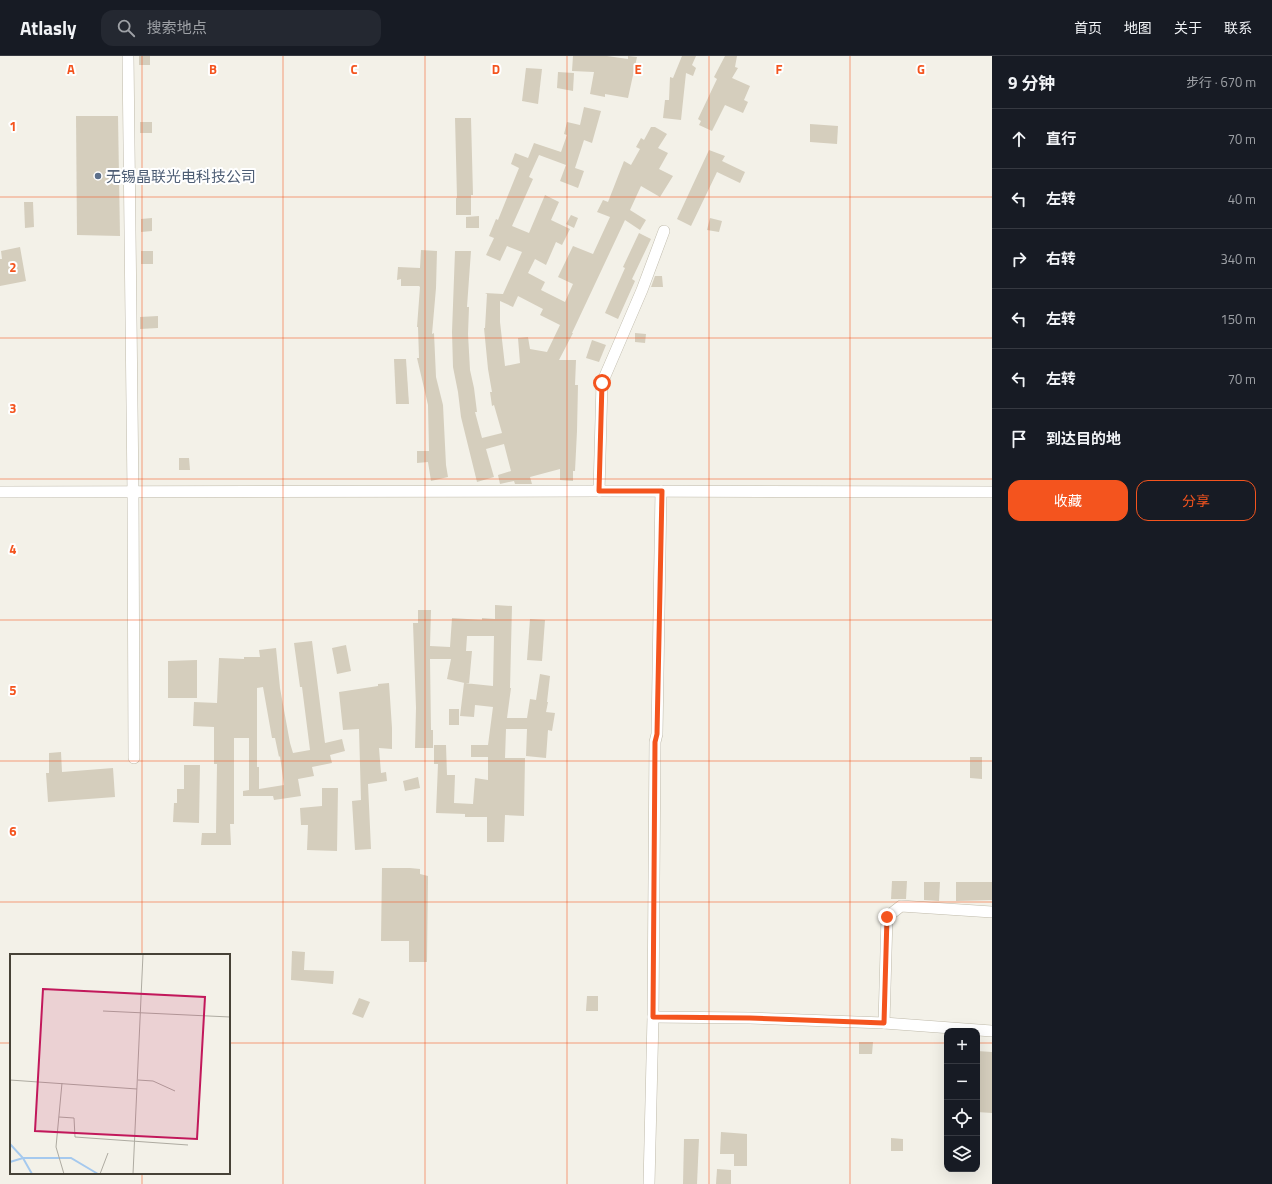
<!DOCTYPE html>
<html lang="zh">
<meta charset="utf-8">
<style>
:root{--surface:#171b24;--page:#242831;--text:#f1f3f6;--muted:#9ea1a6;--line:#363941;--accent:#f4541e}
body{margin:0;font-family:"Titillium Web","Noto Sans SC",sans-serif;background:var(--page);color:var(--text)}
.controls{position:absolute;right:12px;bottom:12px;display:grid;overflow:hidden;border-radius:8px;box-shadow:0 4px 16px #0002}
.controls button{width:36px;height:36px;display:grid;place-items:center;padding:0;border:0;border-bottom:1px solid var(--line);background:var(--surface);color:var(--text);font:20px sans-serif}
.stop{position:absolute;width:12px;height:12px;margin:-9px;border:3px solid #f4541e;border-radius:50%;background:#fff}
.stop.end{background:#f4541e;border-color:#fff;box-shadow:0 1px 4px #0008}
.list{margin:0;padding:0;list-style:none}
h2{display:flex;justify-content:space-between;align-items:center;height:52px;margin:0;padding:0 16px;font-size:17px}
h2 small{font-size:13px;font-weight:400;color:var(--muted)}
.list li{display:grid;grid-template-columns:26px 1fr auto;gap:12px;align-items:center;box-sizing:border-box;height:60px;padding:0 16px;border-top:1px solid var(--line)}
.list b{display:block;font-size:15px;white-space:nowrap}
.list em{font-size:13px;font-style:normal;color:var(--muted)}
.actions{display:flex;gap:8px;padding:12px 16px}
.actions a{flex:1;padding:9px 0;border:1px solid var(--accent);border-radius:12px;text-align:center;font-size:14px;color:var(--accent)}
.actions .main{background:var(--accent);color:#fff}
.icon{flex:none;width:22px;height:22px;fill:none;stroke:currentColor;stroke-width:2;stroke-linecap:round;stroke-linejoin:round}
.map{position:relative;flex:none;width:992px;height:1128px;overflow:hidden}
header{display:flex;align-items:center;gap:24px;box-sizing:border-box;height:56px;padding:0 20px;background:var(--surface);border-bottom:1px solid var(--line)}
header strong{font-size:19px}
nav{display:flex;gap:22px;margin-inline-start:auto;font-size:14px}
.search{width:280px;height:36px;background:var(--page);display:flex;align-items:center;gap:10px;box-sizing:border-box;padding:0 14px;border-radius:12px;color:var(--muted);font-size:15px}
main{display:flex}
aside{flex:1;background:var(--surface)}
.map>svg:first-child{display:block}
.building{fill:#d5cebd;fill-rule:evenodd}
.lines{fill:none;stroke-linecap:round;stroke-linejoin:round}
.minor-casing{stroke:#bfbaaa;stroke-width:12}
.minor{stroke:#fff;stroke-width:11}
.route{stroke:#f4541e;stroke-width:5}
.grid{fill:none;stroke:#f4541e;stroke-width:1;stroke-opacity:0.55}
.service-dot{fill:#5c6f8a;stroke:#fff;stroke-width:1.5}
.labels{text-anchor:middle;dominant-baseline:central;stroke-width:4;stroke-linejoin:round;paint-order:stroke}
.service-label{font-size:15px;fill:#4e5e75;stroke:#fff;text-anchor:start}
.inset-river{fill:none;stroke:#a5c9ee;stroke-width:2}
.inset-road{fill:none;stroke:#aeaba1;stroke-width:1}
.view{fill:#c2185b;fill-opacity:0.15;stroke:#c2185b;stroke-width:2}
.inset-edge{fill:none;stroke:#464237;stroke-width:2}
.grid-label{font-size:13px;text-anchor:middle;font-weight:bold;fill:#f4541e;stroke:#fff;stroke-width:4;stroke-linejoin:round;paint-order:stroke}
</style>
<header>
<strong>Atlasly</strong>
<div class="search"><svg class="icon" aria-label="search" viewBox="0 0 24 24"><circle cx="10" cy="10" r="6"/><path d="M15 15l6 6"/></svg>搜索地点</div>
<nav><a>首页</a><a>地图</a><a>关于</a><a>联系</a></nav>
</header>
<main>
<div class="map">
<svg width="992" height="1128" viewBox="0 0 992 1128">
<rect width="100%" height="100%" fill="#f3f1e8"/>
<g class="building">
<rect x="139" y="0" width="11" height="9"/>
<polygon points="573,0 607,0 628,3 628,0 637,1 628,42 605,38 605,41 590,38 594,16 572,15"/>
<polygon points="682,0 696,0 692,9 696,12 693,20 686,17 681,64 663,62 665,44 669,44 670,21 673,22"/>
<polygon points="725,0 737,0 735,11 738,12 732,22 750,30 744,44 748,46 743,57 725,49 712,75 699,69 701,65 698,63 717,23 714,21"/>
<polygon points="526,12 542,13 538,48 522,45"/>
<polygon points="558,16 574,17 573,35 557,32"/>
<path d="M584,51l17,4 -9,32 -8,-3 -9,28 9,3 -6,17 -18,-7 6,-16 -27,-10 -10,22 4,2 -21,47 17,7 16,-38 14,7 -8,18 19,9 -8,16 -6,-3 -10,23 -11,-6 -7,14 17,9 -4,8 24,12 8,-18 -15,-7 15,-31 20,8 17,-37 -13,-5 6,-12 5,2 16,-41 7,4 9,-16 -4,-2 5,-9 3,2 7,-13h4l12,7 -9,14 10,5 -9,16 14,7 -13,21 -19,-11 -11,24 16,10 -6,10 -15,-10 -53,113h1l-14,27h17l-1,25h3l-1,46 -2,40h-2v10l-13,-1v-11l-30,8 2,7h-17l-1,-3 -14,3 -2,-9 13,-4 -7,-27 -18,5 8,28 -17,5 -16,-65 -3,-25 -5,-25 -1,-35 3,-81h16l-4,56h2l-1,27 2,36 4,18 3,24h-2l7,26 20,-5 -8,-28 -2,1 -2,-14h2l-4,-23 -4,-41h1l2,-34 -2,-1 18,1 19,-42 -15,-6 -7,15 -14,-6 8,-17 -5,-2 7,-17 2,1 21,-52 -8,-4 4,-11 13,5 6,-15 27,9 6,-17 -3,-1 3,-12 13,3zM518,240l25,13 -3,6 20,10 -13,27 -17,-3 -2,-12 -10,1 2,25 -15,3 -5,-44v-21l13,6z"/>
<polygon points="76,60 118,60 120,180 77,179"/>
<polygon points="455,62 471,62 473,139 471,139 471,159 456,159 456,142 457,142"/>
<rect x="140" y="66" width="12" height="11"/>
<polygon points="810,68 838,70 837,88 810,86"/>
<polygon points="709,94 725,100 722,105 745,116 740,127 717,116 691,170 677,163"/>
<polygon points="24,146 33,146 34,171 25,172"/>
<polygon points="571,159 578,162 574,172 566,168"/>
<polygon points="479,160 479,172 466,172 466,161"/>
<polygon points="152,162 152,175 141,176 141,163"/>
<polygon points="710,162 722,165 719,176 707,174"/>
<polygon points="639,177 651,183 632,223 635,225 618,263 605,257 625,212 623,211"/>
<polygon points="20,191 26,225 0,230 0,203 2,203 1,195"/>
<polygon points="421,194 437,195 436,232 432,278 434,277 436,321 443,349 446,409 448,421 431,425 428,406 417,407 417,395 429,395 428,349 417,302 419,302 418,271 417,271 420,231 419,230 401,230 401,223 397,224 398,211 420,212"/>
<rect x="141" y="195" width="12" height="13"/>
<polygon points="655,220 662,220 663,231 651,231"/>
<polygon points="158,260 158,272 140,273 140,261"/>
<polygon points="635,277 646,278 645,287 635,286"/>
<polygon points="592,284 606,289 599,306 586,302"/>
<polygon points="394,303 406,303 409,348 396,348"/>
<polygon points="179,402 189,402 190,414 179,414"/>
<polygon points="495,549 512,550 510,632 511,632 507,662 527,662 530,643 536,644 540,618 550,620 547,646 548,646 546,656 555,657 552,675 548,674 546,702 526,700 527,673 506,673 505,702 525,702 524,760 505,759 504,786 487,786 487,761 465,761 465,758 436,757 438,708 434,708 434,689 446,689 447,719 455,719 454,747 473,748 475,722 488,724 488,701 471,701 471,689 488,689 493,651 475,649 474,661 460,660 464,627 493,630 494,580 467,580 466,595 472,595 469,628 447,623 451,603 430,603 431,674 433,674 433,692 415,692 416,652 413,567 418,567 418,554 431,554 430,590 450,591 452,562 482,564 482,562 495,563"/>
<polygon points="530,563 545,564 542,605 527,604"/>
<path d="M312,585l13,102 17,-4 3,12 -15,4 2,8 -20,4 2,9 -16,3 3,17 -27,4 -1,-4h-30v-5l6,-1v-52h-15v86h-4l1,21h-30l1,-12h14l1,-69h-3v-37l-21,-1 1,-24 23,1 2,-45 25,1v-2h16l-1,-7 17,-2 4,40 10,55 3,10 17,-3 -8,-63h-2l-6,-44zM263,631l9,51h3l4,19 1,-1 4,29 -25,4v-22h-2v-79z"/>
<polygon points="346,589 351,615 337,618 332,592"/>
<polygon points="197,604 197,642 168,642 168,605"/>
<polygon points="389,627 392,672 392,693 379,692 381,717 386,716 387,725 368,728 371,793 355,794 352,745 361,744 359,673 343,674 339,636 378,630 378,628"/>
<rect x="449" y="653" width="10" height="16"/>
<polygon points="61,696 62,716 113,712 115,741 48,746 46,717 49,717 49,697"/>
<polygon points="970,701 982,701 982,723 970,722"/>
<polygon points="184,709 200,709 199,767 173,766 174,747 177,747 177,733 184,733"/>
<polygon points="418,721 420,732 405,735 403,725"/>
<polygon points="322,732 338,732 337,795 307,794 308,769 301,769 300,752 322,750"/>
<polygon points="382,812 410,812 420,813 420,818 428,820 427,906 409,906 409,885 381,885"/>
<polygon points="892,825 907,825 906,843 891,843"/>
<polygon points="924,826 940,826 939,845 924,844"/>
<polygon points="956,826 992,826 992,844 956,845"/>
<polygon points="292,895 305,896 304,914 334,915 333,928 291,924"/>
<polygon points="587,940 598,940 598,955 586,955"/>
<polygon points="359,942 370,946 363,962 352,958"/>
<polygon points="859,986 873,986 872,998 859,998"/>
<polygon points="977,995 992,996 992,1057 977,1056"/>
<polygon points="721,1076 747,1078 747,1110 734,1110 734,1098 720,1098"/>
<polygon points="891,1082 903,1083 903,1095 891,1095"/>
<polygon points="684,1083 699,1083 697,1128 683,1128"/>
<polygon points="717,1113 731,1114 731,1128 716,1128"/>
</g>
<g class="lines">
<g class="minor-casing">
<g id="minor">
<polyline points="128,0 133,436 134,702"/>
<polyline points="599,435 602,327 642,234 664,175"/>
<polyline points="0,436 599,435 992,436"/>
<polyline points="653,961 750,962 884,967 992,975"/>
<polyline points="884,967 887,861 901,850 992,856"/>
<polyline points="649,1128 653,961 655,686 657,678 661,435"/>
</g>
</g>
<use href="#minor" class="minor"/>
</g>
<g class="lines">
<polyline class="route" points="602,327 599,435 662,435 657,678 655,686 653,961 750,962 884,967 887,861"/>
</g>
<path class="grid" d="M142,0v899M283,0v1128M425,0v1128M567,0v1128M709,0v1128M850,0v1128M0,141h992M0,282h992M0,423h992M0,564h992M0,705h992M0,846h992M0,987h11M229,987h718M977,987h15M142,1117v11"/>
<circle class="service-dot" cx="98" cy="120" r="4"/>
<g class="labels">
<g class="service-label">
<text x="106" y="120">无锡晶联光电科技公司</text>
</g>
</g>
<g transform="translate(10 898)">
<rect width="220" height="220" fill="#f3f1e8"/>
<path class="inset-river" d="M0,190l13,14 9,16M0,208l13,-4h48l27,16"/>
<path class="inset-road" d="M93,57l127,6M0,126l127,9M128,126l15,1 22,10M52,129l-6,64 8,27M49,163l15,1 1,19 113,8M90,220l8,-21M123,220l10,-220"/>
<path class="view" d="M33,35l162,8 -8,142 -162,-8z"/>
<rect width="220" height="220" class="inset-edge"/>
</g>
<g class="grid-label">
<text x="71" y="18">A</text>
<text x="213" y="18">B</text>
<text x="354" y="18">C</text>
<text x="496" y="18">D</text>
<text x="638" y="18">E</text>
<text x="779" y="18">F</text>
<text x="921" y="18">G</text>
<text x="13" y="75">1</text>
<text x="13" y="216">2</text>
<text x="13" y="357">3</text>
<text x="13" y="498">4</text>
<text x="13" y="639">5</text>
<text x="13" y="780">6</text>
</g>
</svg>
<div class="controls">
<button>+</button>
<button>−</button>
<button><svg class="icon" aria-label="locate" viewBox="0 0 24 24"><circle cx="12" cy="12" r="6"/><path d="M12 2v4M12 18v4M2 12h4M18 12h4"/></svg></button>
<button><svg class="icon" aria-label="layers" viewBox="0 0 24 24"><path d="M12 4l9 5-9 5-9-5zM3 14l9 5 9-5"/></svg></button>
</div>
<div class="stop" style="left:602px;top:327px"></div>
<div class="stop end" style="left:887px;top:861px"></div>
</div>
<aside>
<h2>9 分钟<small>步行 · 670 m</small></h2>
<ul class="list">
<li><svg class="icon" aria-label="ahead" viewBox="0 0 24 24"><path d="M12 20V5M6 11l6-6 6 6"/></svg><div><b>直行</b></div><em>70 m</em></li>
<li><svg class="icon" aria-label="left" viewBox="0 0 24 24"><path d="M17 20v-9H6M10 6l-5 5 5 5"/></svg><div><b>左转</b></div><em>40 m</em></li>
<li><svg class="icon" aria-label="right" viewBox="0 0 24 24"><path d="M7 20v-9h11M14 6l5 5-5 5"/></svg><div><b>右转</b></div><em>340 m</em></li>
<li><svg class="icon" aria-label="left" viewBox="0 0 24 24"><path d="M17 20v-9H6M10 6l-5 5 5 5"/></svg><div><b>左转</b></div><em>150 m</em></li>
<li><svg class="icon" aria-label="left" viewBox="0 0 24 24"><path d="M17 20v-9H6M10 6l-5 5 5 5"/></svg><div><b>左转</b></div><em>70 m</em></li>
<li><svg class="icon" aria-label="arrive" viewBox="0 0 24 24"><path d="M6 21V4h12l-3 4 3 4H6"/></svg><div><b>到达目的地</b></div></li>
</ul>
<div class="actions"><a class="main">收藏</a><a>分享</a></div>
</aside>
</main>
